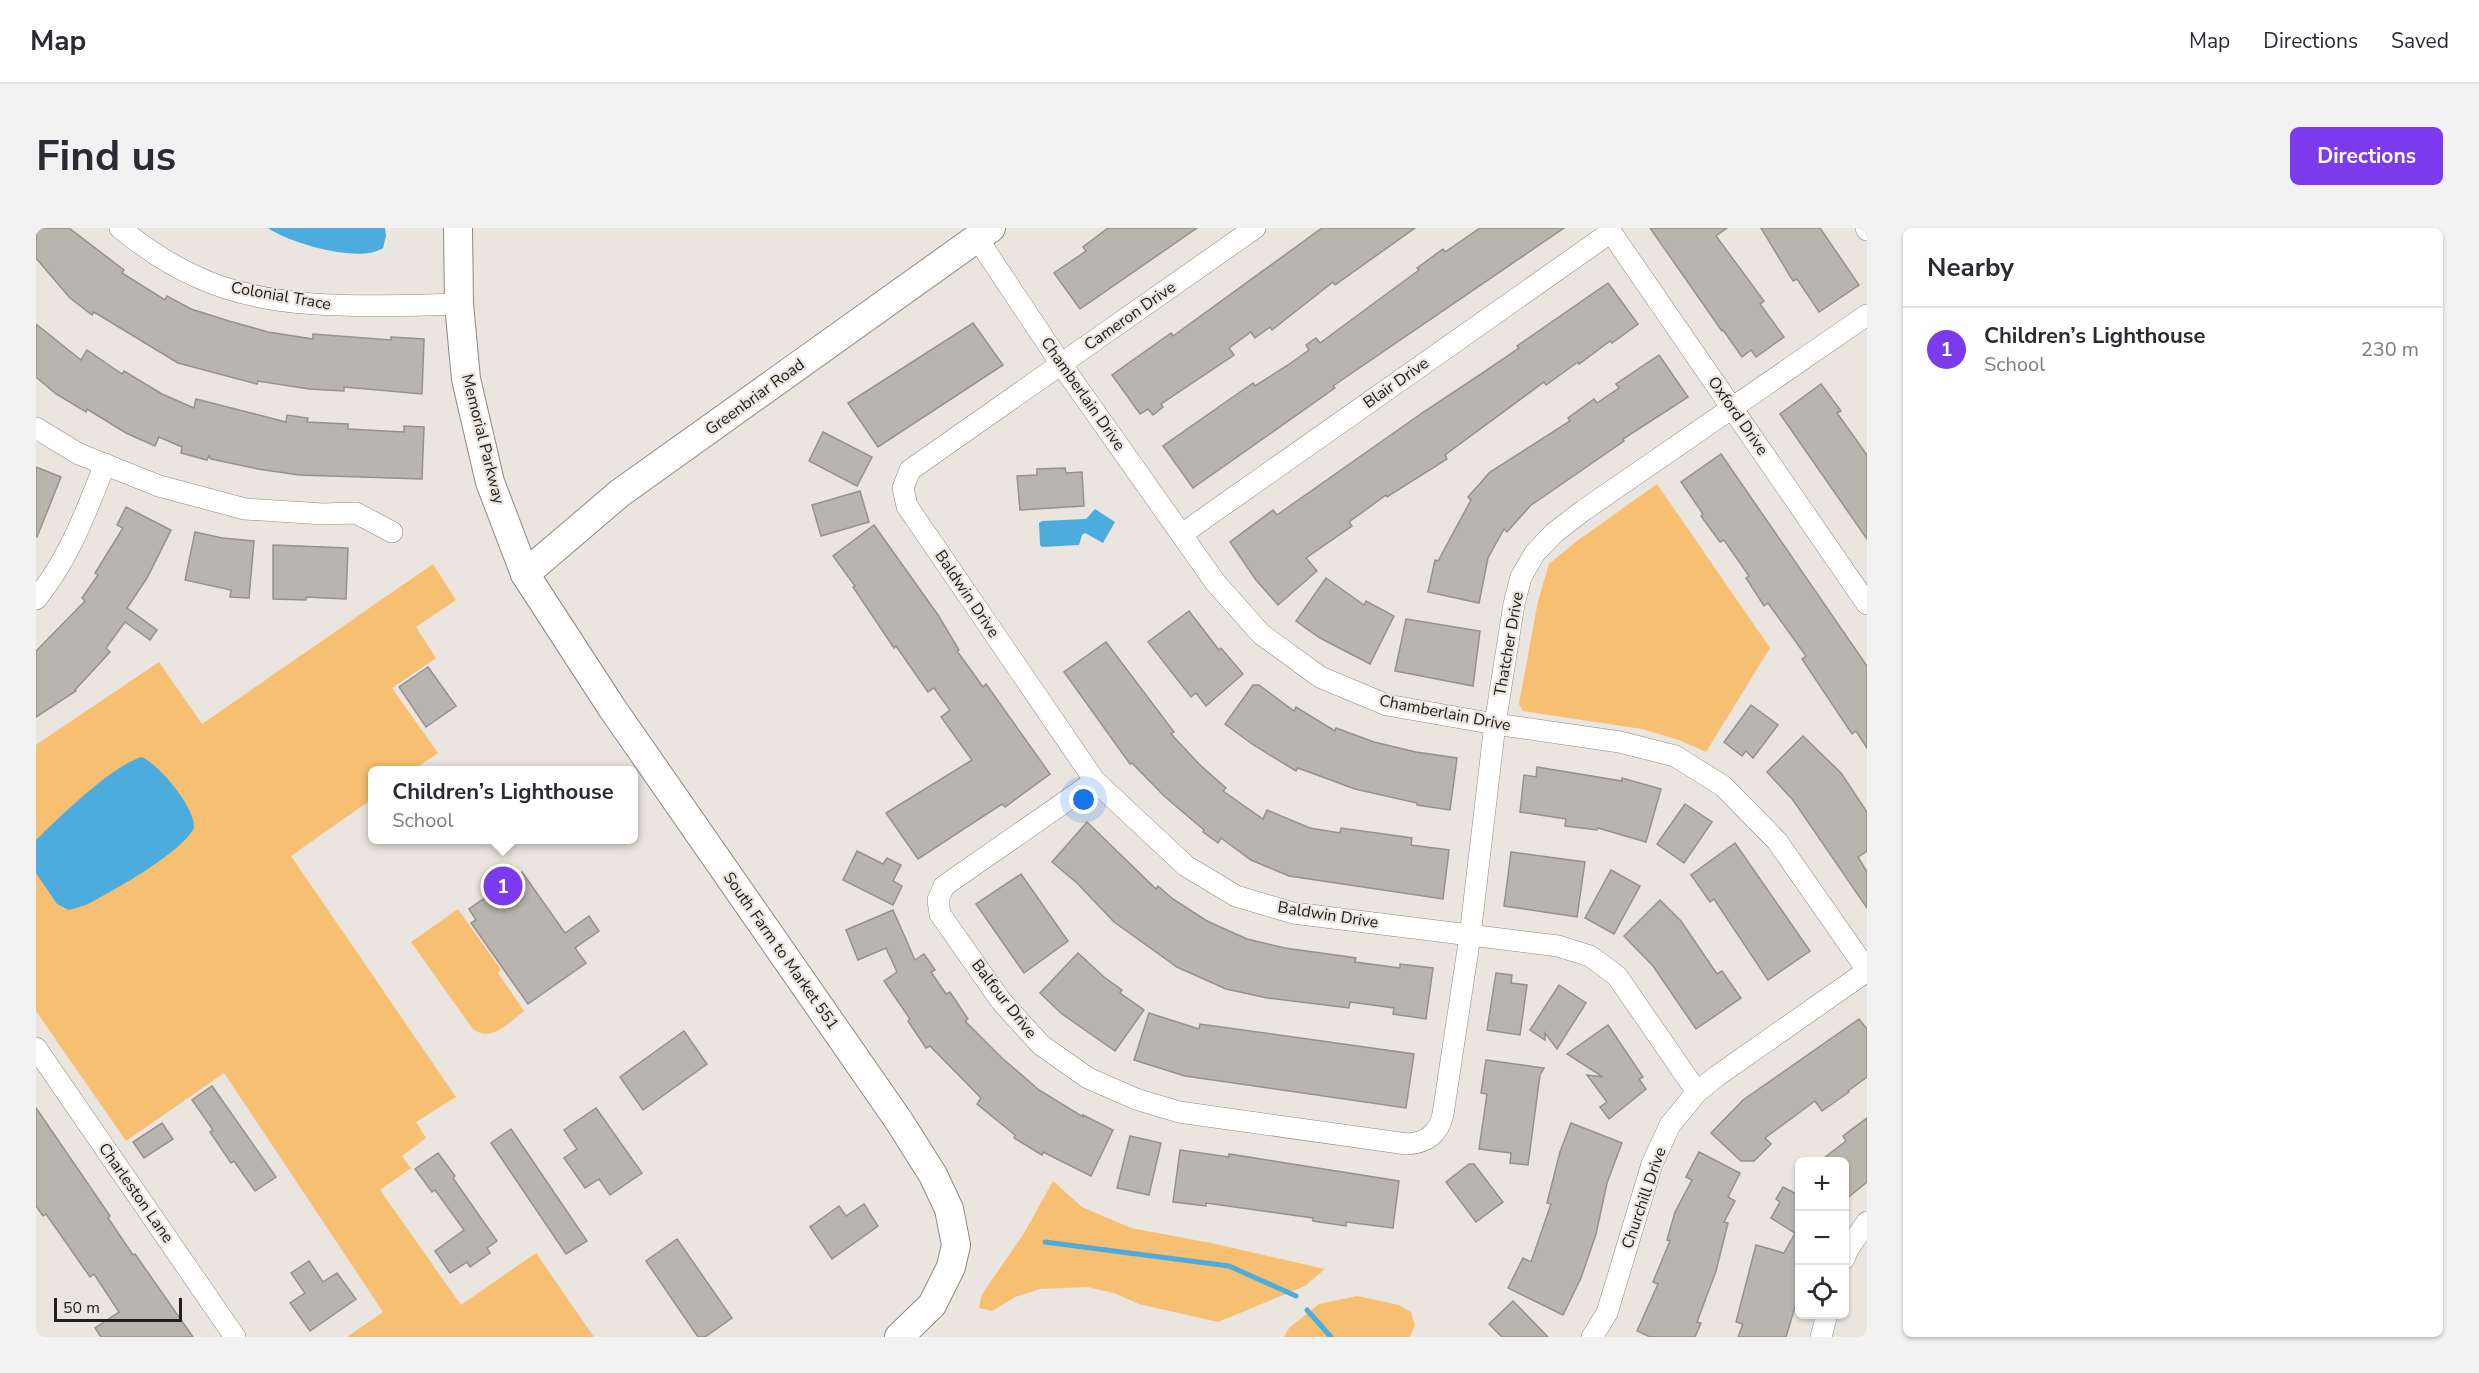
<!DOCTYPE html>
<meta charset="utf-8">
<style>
:root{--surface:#fff;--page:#f2f2f3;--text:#2b2b33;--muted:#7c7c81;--line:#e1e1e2;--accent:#7c3aed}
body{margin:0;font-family:"Nunito Sans",sans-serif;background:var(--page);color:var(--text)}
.controls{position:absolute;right:18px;bottom:18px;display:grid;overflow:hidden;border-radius:9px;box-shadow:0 2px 4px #0004}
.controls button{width:54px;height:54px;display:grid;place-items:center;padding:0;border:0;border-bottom:2px solid var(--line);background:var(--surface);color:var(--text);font:30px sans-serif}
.scale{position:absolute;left:18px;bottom:15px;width:128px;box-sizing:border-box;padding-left:6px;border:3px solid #23211f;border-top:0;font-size:16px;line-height:21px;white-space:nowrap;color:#23211f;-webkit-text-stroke:4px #eae5df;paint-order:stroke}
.you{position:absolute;left:1048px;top:572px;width:21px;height:21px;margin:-15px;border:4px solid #fff;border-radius:50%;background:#1a73e8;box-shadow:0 0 0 9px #1a73e833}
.badge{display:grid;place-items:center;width:39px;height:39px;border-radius:50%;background:var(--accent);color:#fff;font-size:20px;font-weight:700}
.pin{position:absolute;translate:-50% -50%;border:3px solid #fff;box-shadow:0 2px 6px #0006}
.popup{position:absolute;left:332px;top:538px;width:270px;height:78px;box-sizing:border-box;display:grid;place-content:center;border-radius:9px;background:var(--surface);filter:drop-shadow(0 2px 4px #0005);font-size:20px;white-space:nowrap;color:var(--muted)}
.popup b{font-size:22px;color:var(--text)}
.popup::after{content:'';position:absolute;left:50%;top:100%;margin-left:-12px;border:12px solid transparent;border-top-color:var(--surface)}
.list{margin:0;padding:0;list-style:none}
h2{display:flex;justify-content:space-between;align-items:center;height:78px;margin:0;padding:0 24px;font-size:26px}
h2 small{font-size:20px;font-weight:400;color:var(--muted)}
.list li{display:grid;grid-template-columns:39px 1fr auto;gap:18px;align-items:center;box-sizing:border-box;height:84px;padding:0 24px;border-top:2px solid var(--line)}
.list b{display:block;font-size:22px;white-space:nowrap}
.list p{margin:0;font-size:20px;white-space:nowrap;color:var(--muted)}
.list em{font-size:20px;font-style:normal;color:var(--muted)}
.icon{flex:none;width:33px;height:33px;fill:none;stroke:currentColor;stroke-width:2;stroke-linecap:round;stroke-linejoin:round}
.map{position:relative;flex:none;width:1831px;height:1109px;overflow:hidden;border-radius:9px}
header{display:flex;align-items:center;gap:36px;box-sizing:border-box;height:84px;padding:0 30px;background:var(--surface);border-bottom:2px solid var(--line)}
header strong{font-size:28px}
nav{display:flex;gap:33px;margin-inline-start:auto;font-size:21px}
.intro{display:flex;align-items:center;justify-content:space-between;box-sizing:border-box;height:144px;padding:0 36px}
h1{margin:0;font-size:42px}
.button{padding:15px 27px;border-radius:9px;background:var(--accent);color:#fff;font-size:21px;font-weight:700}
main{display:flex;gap:36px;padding:0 36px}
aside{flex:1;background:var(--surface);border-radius:9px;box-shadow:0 2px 4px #0004}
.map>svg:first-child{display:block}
.green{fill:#f6bf71}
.water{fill:#4bacdd}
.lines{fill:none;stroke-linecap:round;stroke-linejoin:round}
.stream{stroke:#4bacdd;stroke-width:5}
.building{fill:#b8b4ae;stroke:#95918b;stroke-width:1.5}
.street-casing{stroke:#8d8983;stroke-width:22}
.secondary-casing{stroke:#8d8983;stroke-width:30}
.street{stroke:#fff;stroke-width:21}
.secondary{stroke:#fff;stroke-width:28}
.labels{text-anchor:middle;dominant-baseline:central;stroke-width:4.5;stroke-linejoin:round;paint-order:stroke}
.street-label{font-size:16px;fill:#23211f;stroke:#eae5df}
</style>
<header>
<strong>Map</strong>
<nav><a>Map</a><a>Directions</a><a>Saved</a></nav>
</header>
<div class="intro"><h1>Find us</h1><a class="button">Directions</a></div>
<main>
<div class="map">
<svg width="1831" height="1109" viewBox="0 0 1831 1109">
<rect width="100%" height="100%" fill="#eae5df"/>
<g class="green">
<polygon points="1621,256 1734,420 1670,524 1643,512 1606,501 1487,483 1483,476 1502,373 1513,336 1541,313"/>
<polygon points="397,336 420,372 380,399 400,430 356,460 402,525 377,542 336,542 336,571 255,628 420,869 380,894 390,910 366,928 375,940 344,962 425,1077 500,1025 558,1109 311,1109 347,1084 188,845 90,913 0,783 0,517 123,434 166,496"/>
<path d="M422,681l43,61 -3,3 26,38c-16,12 -33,33 -52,17l-61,-86z"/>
<polygon points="1017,953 1046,979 1095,1000 1175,1015 1289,1041 1269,1058 1182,1094 1103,1076 1078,1065 1051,1059 1004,1061 979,1069 956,1083 943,1080 946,1066 987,1007"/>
<polygon points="1321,1068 1363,1077 1375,1084 1379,1097 1374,1109 1248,1109 1253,1100 1283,1076"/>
</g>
<g class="water">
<path d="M232,0h117l1,8 -3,12c-23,16 -94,-5 -115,-20z"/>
<polygon points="1059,281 1079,294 1067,315 1049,305 1046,307 1043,317 1006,319 1004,317 1003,295 1006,293 1050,291"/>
<path d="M106,529c18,9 53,50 52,71 -14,26 -80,62 -108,77l-17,5 -12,-6 -21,-31v-33c22,-22 78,-76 106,-83z"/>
</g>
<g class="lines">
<g class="stream">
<polyline points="1009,1014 1193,1038 1260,1068"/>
<polyline points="1271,1082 1295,1109"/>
</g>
</g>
<g class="building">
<polygon points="0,0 33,0 88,42 86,45 129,72 131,68 155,81 193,93 232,104 277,111 277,106 355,112 355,109 388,111 386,166 308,159 308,163 273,161 222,153 221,156 142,135 58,84 56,87 34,70 0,30"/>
<polygon points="1072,0 1161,0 1044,81 1018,45 1050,23 1047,19"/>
<polygon points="1286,0 1379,0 1299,57 1297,54 1236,102 1234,99 1219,110 1215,104 1193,120 1198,127 1125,176 1127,179 1117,187 1112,181 1104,186 1076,147 1135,105 1137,108"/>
<polygon points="1444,0 1528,0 1297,158 1299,160 1157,260 1127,218 1217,155 1219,158 1252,137 1273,122 1270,117 1280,110 1284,115 1383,42 1381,40 1407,21 1409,24"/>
<polygon points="1614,0 1691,0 1680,8 1728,73 1724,76 1748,109 1720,129 1715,122 1706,129 1687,102 1686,103"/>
<polygon points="1725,0 1784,0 1823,57 1783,84 1761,51 1757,53"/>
<polygon points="1572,55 1602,96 1576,115 1574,113 1543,136 1542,134 1510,157 1508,154 1409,227 1411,231 1351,269 1350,267 1313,294 1316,298 1270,330 1281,343 1242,377 1220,352 1194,314 1237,282 1241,287 1386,185 1448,144 1483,120 1481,118"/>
<polygon points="937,95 967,137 842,219 812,175"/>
<polygon points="0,96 45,132 51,122 86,146 88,143 126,166 158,180 160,171 250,194 251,187 272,190 271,194 312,196 312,201 368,204 368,198 388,199 386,251 263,247 222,241 175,231 173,228 171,232 145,225 146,219 123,209 119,218 90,205 51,181 50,184 20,166 0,149"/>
<polygon points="1623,127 1652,169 1587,211 1588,213 1494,278 1471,304 1468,301 1452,330 1443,375 1392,364 1399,332 1402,333 1435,272 1432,269 1454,244 1534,193 1532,190 1558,171 1561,175 1583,160 1580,156"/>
<polygon points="1785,156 1805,183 1801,185 1831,227 1831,311 1744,186"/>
<polygon points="787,204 836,229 821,258 773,233"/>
<polygon points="1685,226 1831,438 1831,520 1820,503 1816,506 1766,431 1770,428 1732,375 1728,378 1710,350 1713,348 1688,312 1684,314 1665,288 1667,286 1645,254"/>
<polygon points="0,239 25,249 1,309 0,308"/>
<polygon points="1029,240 1030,245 1046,244 1048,278 984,282 981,248 1001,247 1001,241"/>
<polygon points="824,263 833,294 785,308 776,277"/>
<polygon points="90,279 135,302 111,350 91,380 121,402 114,412 89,394 70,420 74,424 39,462 40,463 0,489 0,423 49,373 46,370 62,347 59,345 87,300 81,297"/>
<polygon points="838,297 902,387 923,422 921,423 947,459 950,456 1014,546 969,579 966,576 882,631 850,585 936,532 905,489 914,482 898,460 892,464 860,418 858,420 817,359 819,358 797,328"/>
<polygon points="159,304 186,310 218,313 213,370 194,369 195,362 149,352"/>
<polygon points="237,317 312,320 310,371 270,369 270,372 237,371"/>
<polygon points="1290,350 1328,377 1330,373 1358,388 1334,436 1284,410 1260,393"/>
<polygon points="1153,383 1183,422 1185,420 1207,446 1170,478 1160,465 1155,469 1112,414"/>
<polygon points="1370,391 1444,403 1437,458 1359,443"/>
<polygon points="1070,414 1138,504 1135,506 1164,537 1190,560 1187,563 1227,591 1231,582 1274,600 1304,605 1305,600 1376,610 1375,617 1413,622 1407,671 1253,648 1215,632 1185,610 1182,615 1167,604 1168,602 1128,568 1096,535 1094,536 1028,444"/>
<polygon points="392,439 420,478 390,499 363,459"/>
<polygon points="1217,457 1223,457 1258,483 1260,479 1299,503 1300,500 1338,514 1380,524 1421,530 1414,582 1381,577 1381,575 1319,561 1262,540 1260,543 1216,516 1189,496"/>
<polygon points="1715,477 1742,497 1717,530 1710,523 1706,528 1688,514"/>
<polygon points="1767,508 1805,545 1831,584 1831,623 1822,629 1831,644 1831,680 1757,572 1731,544"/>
<polygon points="1501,539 1586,553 1586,550 1625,561 1610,614 1562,600 1561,602 1529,598 1530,591 1484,584 1488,547 1500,549"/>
<polygon points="1649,576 1676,594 1648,635 1621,616"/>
<polygon points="1051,594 1120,661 1122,658 1137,671 1171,693 1211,711 1249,720 1320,730 1319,734 1364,740 1364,736 1397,740 1390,791 1357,786 1358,780 1314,774 1313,780 1231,770 1190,761 1141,739 1078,694 1041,655 1016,634"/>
<polygon points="1699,615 1774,723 1732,752 1678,671 1674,674 1655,647"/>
<polygon points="821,623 847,636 851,630 865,637 857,653 866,658 857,677 807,652"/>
<polygon points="1475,624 1549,634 1541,689 1468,678"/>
<polygon points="1575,642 1604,658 1578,706 1549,690"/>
<polygon points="486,644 529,705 553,688 563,703 539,720 550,735 492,776 435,695 440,692 433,681"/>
<polygon points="985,646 1032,713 988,745 940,676"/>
<polygon points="1624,672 1645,693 1681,746 1686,743 1705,770 1660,801 1617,738 1588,708"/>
<polygon points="857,682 879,732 888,726 899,742 895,744 910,766 914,764 932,791 929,793 966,830 1003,862 1047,889 1047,887 1077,902 1055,948 1007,924 1006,927 978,910 979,907 941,876 945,870 894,818 890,820 872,793 874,791 848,753 861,744 850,720 822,732 810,702"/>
<polygon points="1042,725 1068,749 1086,762 1084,765 1108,782 1079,823 1026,786 1004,765"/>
<polygon points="1460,745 1476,747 1475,755 1491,757 1484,807 1451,802"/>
<polygon points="1523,757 1550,775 1521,821 1509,805 1509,812 1494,802"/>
<polygon points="1113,785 1163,801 1164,796 1378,826 1370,880 1149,848 1098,832"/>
<polygon points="1823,791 1831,801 1831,849 1812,863 1813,864 1786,883 1779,873 1729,910 1735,916 1718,933 1705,933 1675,905 1707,872"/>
<polygon points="1572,797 1607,849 1603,851 1610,861 1573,891 1564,879 1571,874 1551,847 1567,849 1531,826"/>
<polygon points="648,803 671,836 607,882 584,849"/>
<polygon points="1450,832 1508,840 1504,847 1492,937 1474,935 1475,925 1443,921 1451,866 1445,865"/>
<polygon points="176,858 240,949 219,963 198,933 195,935 174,904 177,902 156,872"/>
<polygon points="0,880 74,988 72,990 97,1027 99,1026 157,1109 65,1109 59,1100 83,1084 58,1046 54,1049 10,986 7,988 0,978"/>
<polygon points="560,880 606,945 574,967 563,951 549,960 528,930 541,921 528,902"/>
<polygon points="1831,890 1831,954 1809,972 1809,933 1784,933 1810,913 1807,908"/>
<polygon points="126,895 137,911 108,930 97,914"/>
<polygon points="1535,895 1586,915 1571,955 1560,1006 1545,1050 1527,1087 1472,1060 1487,1030 1495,1034 1515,976 1511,975 1524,924"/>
<polygon points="475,901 551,1013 530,1026 455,915"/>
<polygon points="1094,908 1125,915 1113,967 1081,960"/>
<polygon points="1144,922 1193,929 1193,926 1363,953 1357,1000 1310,994 1310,998 1277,993 1277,990 1170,975 1170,978 1137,974"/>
<polygon points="1663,924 1704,945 1692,969 1699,973 1688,994 1692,995 1680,1043 1661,1094 1665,1095 1659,1109 1614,1109 1601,1103 1622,1056 1617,1054 1634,1013 1631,1012 1639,984 1656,952 1650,949"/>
<polygon points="402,925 419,948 417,950 461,1013 451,1020 454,1025 434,1039 431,1034 414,1045 399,1023 428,1002 399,962 396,964 379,941"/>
<polygon points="1433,936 1438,936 1467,974 1440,994 1410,954"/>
<polygon points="1747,959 1764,968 1764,1062 1750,1109 1702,1109 1707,1096 1700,1094 1720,1017 1748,1025 1759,1005 1735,990 1744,974 1740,971"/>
<polygon points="828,976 842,998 796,1031 774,999 803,978 810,988"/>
<polygon points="641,1011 696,1090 669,1109 662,1109 610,1033"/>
<polygon points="273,1033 287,1054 301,1045 320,1071 274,1103 254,1075 269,1065 255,1045"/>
<polygon points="1477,1073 1512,1109 1466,1109 1453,1096"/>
</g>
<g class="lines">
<g class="street-casing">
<g id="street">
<path d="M84,0c22,18 50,37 77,49 77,36 179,29 262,27"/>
<polyline points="1219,0 874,242 867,260 871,278 1059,553 1150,638 1200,668 1257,685 1522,718 1554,728 1581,748 1661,864"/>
<polyline points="1572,0 1831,376"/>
<polyline points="1830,0 1831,2"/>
<polyline points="941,10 1025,136 1179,354 1225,406 1284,449 1351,477 1459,496 1584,514 1639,528 1687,558 1741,613 1831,742"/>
<polyline points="0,200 43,226 123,258 209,281 287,286 320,285 356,304"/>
<polyline points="1146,306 1575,4"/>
<path d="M0,371c33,-40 50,-87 69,-135"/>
<path d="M1059,553l-151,105 -6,14 2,14 61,87 40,44 47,33 48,21 43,13 228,32c20,-1 32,-11 36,-30l27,-178 25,-212 19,-120 7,-27 14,-24 19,-20 30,-23 283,-195"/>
<polyline points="0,820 199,1109"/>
<polyline points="1808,1031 1812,1021 1831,994"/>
<polyline points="1556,1109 1571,1085 1616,936 1634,897 1661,864 1681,848 1831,743"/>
<polyline points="1785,1109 1791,1086"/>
</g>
</g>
<g class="secondary-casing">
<g id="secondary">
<polyline points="422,0 423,76 430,151 454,254 489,346 576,480 863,893 897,947 913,981 920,1017 915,1039 896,1077 863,1109"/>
<polyline points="489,346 584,265 955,0"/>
</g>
</g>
<use href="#street" class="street"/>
<use href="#secondary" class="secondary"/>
</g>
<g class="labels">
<g class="street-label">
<text transform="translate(245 68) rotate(10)">Colonial Trace</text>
<text transform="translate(1094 88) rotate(-35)">Cameron Drive</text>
<text transform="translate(1360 155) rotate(-35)">Blair Drive</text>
<text transform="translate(1047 166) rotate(55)">Chamberlain Drive</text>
<text transform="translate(719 169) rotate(-36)">Greenbriar Road</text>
<text transform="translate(1702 188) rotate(55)">Oxford Drive</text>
<text transform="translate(447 211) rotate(76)">Memorial Parkway</text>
<text transform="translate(931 366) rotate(56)">Baldwin Drive</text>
<text transform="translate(1473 416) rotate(-80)">Thatcher Drive</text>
<text transform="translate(1409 485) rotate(11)">Chamberlain Drive</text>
<text transform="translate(1292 687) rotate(9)">Baldwin Drive</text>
<text transform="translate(745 723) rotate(55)">South Farm to Market 551</text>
<text transform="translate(968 771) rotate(52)">Balfour Drive</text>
<text transform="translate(100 965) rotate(55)">Charleston Lane</text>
<text transform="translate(1608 970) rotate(-71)">Churchill Drive</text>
</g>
</g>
</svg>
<div class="controls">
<button>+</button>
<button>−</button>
<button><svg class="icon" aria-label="locate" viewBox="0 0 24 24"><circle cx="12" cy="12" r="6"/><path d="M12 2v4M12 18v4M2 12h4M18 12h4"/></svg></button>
</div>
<div class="scale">50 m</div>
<div class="you"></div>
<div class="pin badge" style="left:467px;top:658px">1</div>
<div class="popup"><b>Children’s Lighthouse</b>School</div>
</div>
<aside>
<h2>Nearby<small></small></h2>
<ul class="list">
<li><span class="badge">1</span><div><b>Children’s Lighthouse</b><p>School</p></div><em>230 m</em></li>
</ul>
</aside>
</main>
